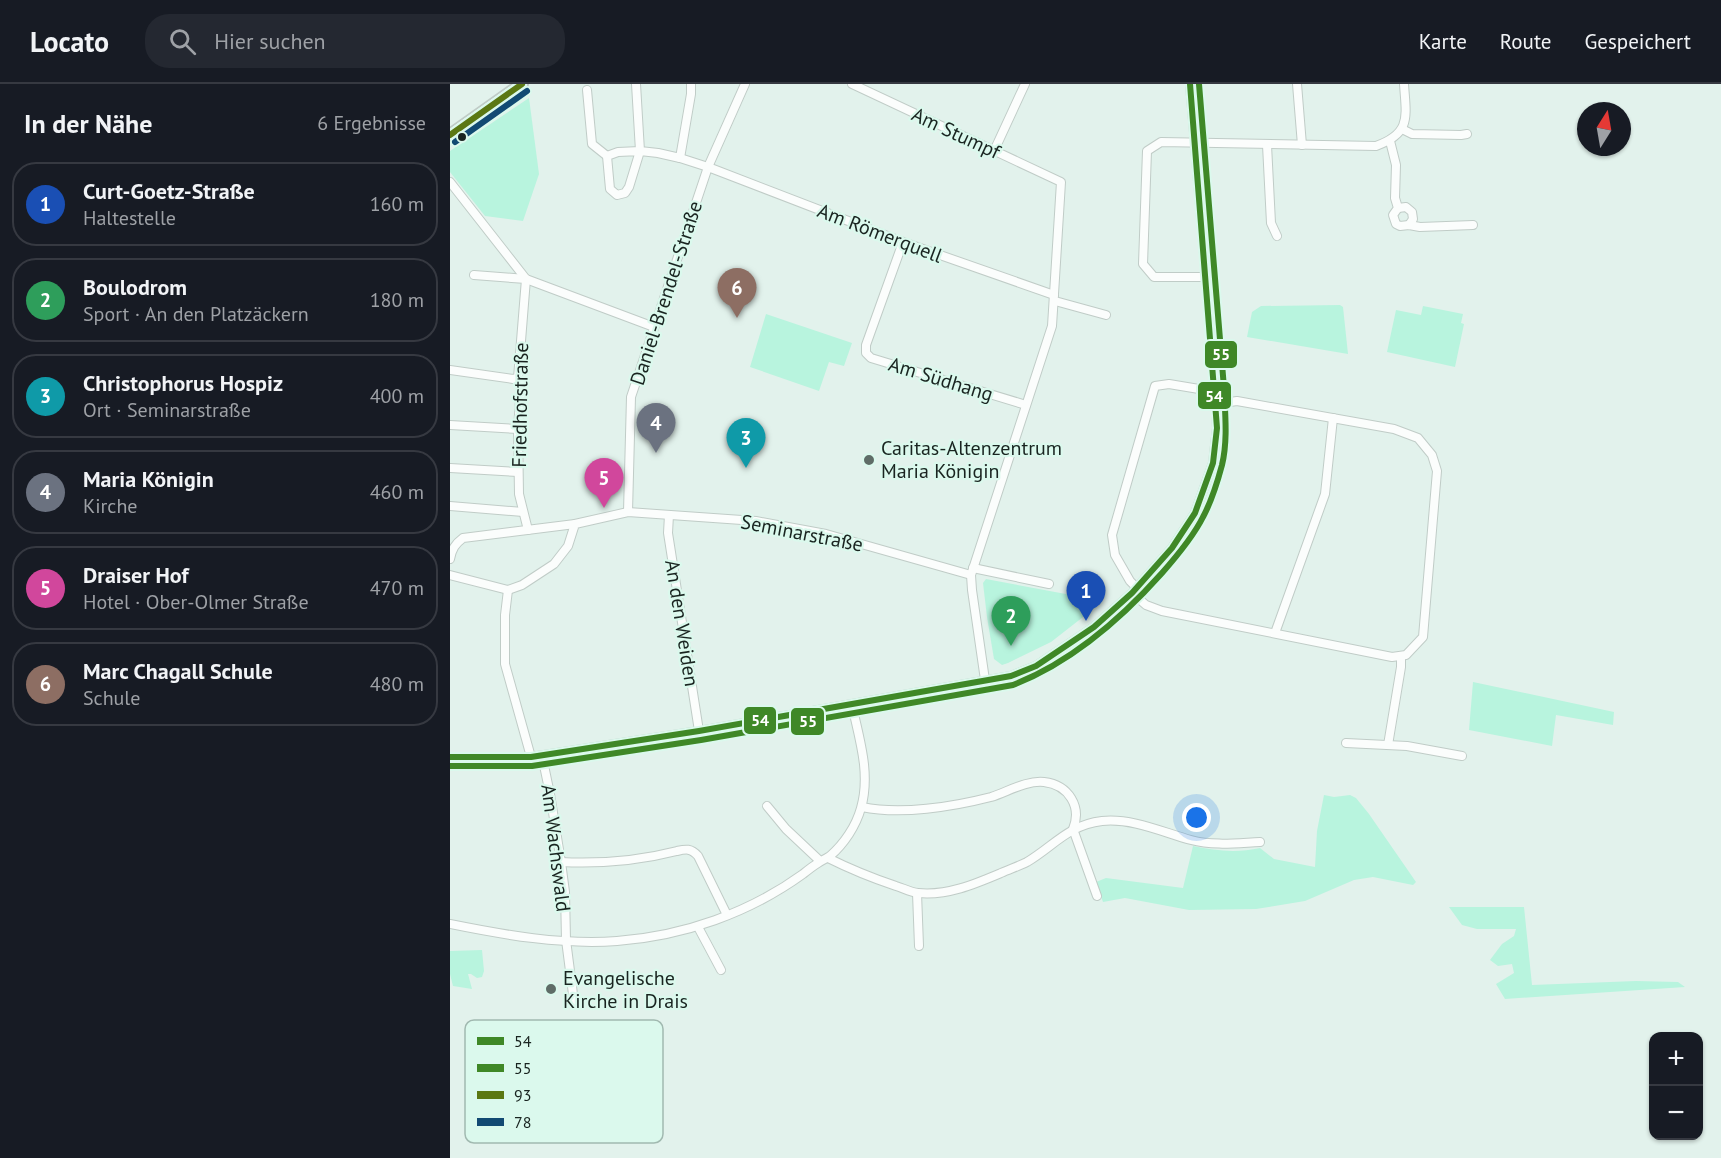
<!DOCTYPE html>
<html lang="de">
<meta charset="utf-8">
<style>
:root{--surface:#171b24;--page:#242831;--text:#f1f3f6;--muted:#9ea1a6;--line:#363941;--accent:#7c3aed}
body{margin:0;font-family:"PT Sans",sans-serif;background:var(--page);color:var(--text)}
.controls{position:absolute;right:18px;bottom:18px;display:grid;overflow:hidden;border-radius:12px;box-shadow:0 2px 4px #0004}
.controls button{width:54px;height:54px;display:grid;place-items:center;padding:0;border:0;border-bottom:2px solid var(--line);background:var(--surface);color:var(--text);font:30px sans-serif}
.compass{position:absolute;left:1127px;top:18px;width:54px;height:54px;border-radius:50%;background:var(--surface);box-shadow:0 2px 4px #0004;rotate:11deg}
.you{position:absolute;left:747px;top:734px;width:21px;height:21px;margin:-15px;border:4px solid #fff;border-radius:50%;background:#1a73e8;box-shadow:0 0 0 9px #1a73e833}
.badge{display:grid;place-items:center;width:39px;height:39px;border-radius:50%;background:var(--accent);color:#fff;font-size:20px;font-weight:700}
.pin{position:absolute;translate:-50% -50px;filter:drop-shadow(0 2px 3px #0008)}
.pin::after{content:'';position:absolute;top:32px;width:21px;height:18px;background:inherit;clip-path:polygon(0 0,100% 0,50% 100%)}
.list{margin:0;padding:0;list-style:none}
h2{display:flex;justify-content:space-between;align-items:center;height:78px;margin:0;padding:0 24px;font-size:26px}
h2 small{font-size:20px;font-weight:400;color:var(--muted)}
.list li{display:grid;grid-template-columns:39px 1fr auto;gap:18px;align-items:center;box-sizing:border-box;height:84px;margin:0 12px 12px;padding:0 12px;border:2px solid var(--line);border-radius:24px}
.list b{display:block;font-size:22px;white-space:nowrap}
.list p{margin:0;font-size:20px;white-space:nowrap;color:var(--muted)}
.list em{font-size:20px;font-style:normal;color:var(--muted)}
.icon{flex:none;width:33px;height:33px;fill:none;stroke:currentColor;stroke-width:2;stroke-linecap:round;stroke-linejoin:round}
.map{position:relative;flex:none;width:1271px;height:1074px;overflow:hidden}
header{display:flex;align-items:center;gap:36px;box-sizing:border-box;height:84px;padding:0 30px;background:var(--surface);border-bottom:2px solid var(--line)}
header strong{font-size:28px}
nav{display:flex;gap:33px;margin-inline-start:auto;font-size:21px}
.search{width:420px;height:54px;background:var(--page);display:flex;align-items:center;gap:15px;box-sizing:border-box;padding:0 21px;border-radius:24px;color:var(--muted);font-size:22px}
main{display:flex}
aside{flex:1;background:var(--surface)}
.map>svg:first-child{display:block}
.green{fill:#b8f4de}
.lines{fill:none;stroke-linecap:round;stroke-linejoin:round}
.street-casing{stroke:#c0ccc7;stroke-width:10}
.secondary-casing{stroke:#c0ccc7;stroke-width:14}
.street{stroke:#fbfdfc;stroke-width:8}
.secondary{stroke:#fbfdfc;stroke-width:10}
.bus-1-casing{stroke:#dbf9ed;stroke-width:10}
.bus-2-casing{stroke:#dbf9ed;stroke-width:10}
.bus-3-casing{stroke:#dbf9ed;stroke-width:10}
.bus-4-casing{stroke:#dbf9ed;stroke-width:10}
.bus-1{stroke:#3f8827;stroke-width:6}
.bus-2{stroke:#3f8827;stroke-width:6}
.bus-3{stroke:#5b7813;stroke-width:6}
.bus-4{stroke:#124a73;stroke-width:6}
.bus-dot{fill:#192420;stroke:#dbf9ed;stroke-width:2}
.poi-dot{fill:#5f6c67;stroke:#dbf9ed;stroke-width:2}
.labels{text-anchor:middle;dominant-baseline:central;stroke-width:4.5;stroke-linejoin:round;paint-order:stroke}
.street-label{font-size:20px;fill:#192420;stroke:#dbf9ed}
.poi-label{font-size:20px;fill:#192420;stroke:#dbf9ed;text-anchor:start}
.key{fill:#dbf9ed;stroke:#a1b9b0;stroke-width:1.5}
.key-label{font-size:16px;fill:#192420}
.line-badge{stroke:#dbf9ed;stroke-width:2}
.badge-label{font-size:16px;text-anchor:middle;font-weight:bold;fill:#fff}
</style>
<header>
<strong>Locato</strong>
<div class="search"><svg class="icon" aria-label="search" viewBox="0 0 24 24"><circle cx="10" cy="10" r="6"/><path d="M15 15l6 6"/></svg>Hier suchen</div>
<nav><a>Karte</a><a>Route</a><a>Gespeichert</a></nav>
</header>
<main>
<aside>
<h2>In der Nähe<small>6 Ergebnisse</small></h2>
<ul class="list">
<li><span class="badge" style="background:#1a4fb4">1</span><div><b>Curt-Goetz-Straße</b><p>Haltestelle</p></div><em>160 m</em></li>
<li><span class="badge" style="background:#2e9e5b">2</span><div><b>Boulodrom</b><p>Sport · An den Platzäckern</p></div><em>180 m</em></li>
<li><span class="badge" style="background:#0f9aa8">3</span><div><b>Christophorus Hospiz</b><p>Ort · Seminarstraße</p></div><em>400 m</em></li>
<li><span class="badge" style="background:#6b7280">4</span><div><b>Maria Königin</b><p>Kirche</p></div><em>460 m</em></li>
<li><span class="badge" style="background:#d1479c">5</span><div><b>Draiser Hof</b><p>Hotel · Ober-Olmer Straße</p></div><em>470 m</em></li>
<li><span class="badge" style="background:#8d6e63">6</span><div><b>Marc Chagall Schule</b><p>Schule</p></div><em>480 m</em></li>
</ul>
</aside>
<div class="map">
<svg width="1271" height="1074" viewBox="0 0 1271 1074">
<rect width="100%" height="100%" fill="#e2f2ec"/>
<g class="green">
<polygon points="79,14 89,90 73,137 35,132 0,88 0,67"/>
<polygon points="890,221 893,223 898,270 797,253 802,228 811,222"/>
<polygon points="973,222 1013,230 1011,239 1014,240 1005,283 937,268 946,226 971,231"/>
<polygon points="316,230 402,259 394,282 379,278 369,307 300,283"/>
<polygon points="536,495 648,516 651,519 601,558 558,579 552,581 544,575 537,533 533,499"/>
<polygon points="1023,598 1164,628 1163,641 1106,631 1102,662 1019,646"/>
<path d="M874,711l10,2 16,-2 6,3 13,16 47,68 -3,3 -40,-8 -19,3 -49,21 -49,8 -67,1 -64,-12 -22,4 -7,-20 10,-4 77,10 10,-42c23,5 44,7 67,2l14,11 41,8 2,-36z"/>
<polygon points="999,823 1074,823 1082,901 1186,897 1228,898 1235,903 1055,915 1046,900 1064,889 1062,880 1048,882 1040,876 1052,860 1064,852 1066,845 1027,845 1012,841"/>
<polygon points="32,866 34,887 32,893 27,894 21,890 18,890 22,905 3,902 0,890 0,867"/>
</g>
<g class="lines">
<g class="street-casing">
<g id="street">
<polyline points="186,0 190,67 179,103 175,109 167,111 160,105 157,72 168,68 190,67 208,69 230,74 258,83 453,158 604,211"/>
<polyline points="402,0 611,98 602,242 521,491 522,506 535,596"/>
<polyline points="847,0 852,61"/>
<polyline points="137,6 142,60 157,72"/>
<polyline points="952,45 962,50 1011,51 1017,50"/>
<polyline points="940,57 946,81 945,114 948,124 943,131 946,140 950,142 959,141 970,143 1023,141"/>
<polyline points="817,61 821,139 827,152"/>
<polyline points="544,67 575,0"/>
<polyline points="230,74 241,10 241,0"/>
<polyline points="0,98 76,195 204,243"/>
<polyline points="948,124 956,123 962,128 963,135 959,141"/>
<polyline points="453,158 416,261 416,269 421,274 576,321"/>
<polyline points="24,191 76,195 68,294 71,301 68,345 69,410 78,446"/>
<path d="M756,193h-52l-11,-13 4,-113 14,-9 215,4c36,-13 30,-30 28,-62"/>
<polyline points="605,217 656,231"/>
<polyline points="0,286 63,295 68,294"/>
<polyline points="0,341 68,345"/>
<polyline points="0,384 68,388"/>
<polyline points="0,422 73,428"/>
<polyline points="178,428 181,313 258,83 295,0"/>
<polyline points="219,431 218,449 249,647"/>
<path d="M0,475c2,-10 5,-15 13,-21l112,-14"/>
<polyline points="523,484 599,500"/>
<polyline points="0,491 58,506 72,501 104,480 118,462 125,440 178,428 306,437 376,450 521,491"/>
<polyline points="687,504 680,497 665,471 662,451 705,302 719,300 755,306 765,304"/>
<polyline points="58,506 55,531 55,580 81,673"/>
<polyline points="682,509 696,521 712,527 942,573 956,571 973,553 987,387 982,371 968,354 944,345 787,317 766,320"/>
<polyline points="825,549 875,410 883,334"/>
<polyline points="896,659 957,662 1012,672"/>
<polyline points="938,661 951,583 951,573"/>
<polyline points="92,672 100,710 111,778 115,808 116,856 124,918"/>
<polyline points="0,673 81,673 249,647 561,592 586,582 644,543 682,509 722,464 745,429 763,379 767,344 765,304 740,0"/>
<polyline points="317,722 336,745 370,777"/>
<path d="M412,723c39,8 90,0 129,-10 16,-5 36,-17 53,-15 25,3 38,25 29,47l24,67"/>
<path d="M378,774c22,11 44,20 68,28 7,2 14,6 22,7 29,3 57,-9 83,-20 9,-4 18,-7 26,-11 27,-16 41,-37 75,-41 31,-3 60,11 89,19 23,6 46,3 69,2"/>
<path d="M111,778c40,2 77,-1 116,-11 9,-2 14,-3 21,5l29,59"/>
<polyline points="467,809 469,862"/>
<path d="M0,840c54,11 112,21 167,17 67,-5 132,-28 186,-67 5,-4 10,-8 15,-11 4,-3 8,-4 12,-7 14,-12 26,-30 31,-48 10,-35 -2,-70 -9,-103"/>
<polyline points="248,843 271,886"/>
</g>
</g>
<g class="secondary-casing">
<polyline id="secondary" points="0,51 72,0"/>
</g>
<use href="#street" class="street"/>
<use href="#secondary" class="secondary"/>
<g class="bus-1-casing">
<polyline id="bus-1" points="0,673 81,673 249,647 561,592 586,582 644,543 682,509 722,464 745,429 763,379 767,344 740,0"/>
</g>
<g class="bus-2-casing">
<path id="bus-2" d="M0,682h82l169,-26 312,-55c59,-23 108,-66 149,-112 15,-17 31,-36 41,-56 7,-13 15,-37 19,-52 6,-25 3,-52 2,-77l-25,-304"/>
</g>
<g class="bus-3-casing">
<polyline id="bus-3" points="0,51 72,0"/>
</g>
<g class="bus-4-casing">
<polyline id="bus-4" points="5,58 77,7"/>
</g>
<use href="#bus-1" class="bus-1"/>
<use href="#bus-2" class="bus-2"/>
<use href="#bus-3" class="bus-3"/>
<use href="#bus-4" class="bus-4"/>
</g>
<circle class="bus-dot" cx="12" cy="53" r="5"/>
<g class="poi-dot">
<circle cx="419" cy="376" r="6"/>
<circle cx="101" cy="905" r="6"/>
</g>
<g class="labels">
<g class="street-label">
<text transform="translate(506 49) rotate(25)">Am Stumpf</text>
<text transform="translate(430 149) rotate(21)">Am Römerquell</text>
<text transform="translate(216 209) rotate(-72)">Daniel-Brendel-Straße</text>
<text transform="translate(491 295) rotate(17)">Am Südhang</text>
<text transform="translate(70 321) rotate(-89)">Friedhofstraße</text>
<text transform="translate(352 449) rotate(11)">Seminarstraße</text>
<text transform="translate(232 539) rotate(81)">An den Weiden</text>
<text transform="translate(106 764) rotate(83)">Am Wachswald</text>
</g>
<g class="poi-label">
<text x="431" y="364">Caritas-Altenzentrum<tspan x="431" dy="23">Maria Königin</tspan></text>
<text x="113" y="894">Evangelische<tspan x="113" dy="23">Kirche in Drais</tspan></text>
</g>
</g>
<rect x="15" y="936" width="198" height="123" rx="9" class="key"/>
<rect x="27" y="953" width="27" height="8" fill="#3f8827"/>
<rect x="27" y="980" width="27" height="8" fill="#3f8827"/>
<rect x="27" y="1007" width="27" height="8" fill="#5b7813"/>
<rect x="27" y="1034" width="27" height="8" fill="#124a73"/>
<g class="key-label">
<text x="64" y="963">54</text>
<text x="64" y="990">55</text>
<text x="64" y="1017">93</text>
<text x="64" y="1044">78</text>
</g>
<g class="line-badge">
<rect x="754" y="256" width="34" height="29" rx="6" fill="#3f8827"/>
<rect x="747" y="297" width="35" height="29" rx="6" fill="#3f8827"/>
<rect x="293" y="622" width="34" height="29" rx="6" fill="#3f8827"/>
<rect x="340" y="623" width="35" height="29" rx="6" fill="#3f8827"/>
</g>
<g class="badge-label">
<text x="771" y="276">55</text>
<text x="764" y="318">54</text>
<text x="310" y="642">54</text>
<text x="358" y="643">55</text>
</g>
</svg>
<div class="controls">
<button>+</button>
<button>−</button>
</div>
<svg class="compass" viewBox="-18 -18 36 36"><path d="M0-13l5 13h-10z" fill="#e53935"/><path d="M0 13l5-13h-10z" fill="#9ea1a6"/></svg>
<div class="you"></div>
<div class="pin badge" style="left:636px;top:537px;background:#1a4fb4">1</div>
<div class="pin badge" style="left:561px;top:562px;background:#2e9e5b">2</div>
<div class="pin badge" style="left:296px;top:384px;background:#0f9aa8">3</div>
<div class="pin badge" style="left:206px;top:369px;background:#6b7280">4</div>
<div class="pin badge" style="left:154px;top:424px;background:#d1479c">5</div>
<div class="pin badge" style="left:287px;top:234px;background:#8d6e63">6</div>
</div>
</main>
